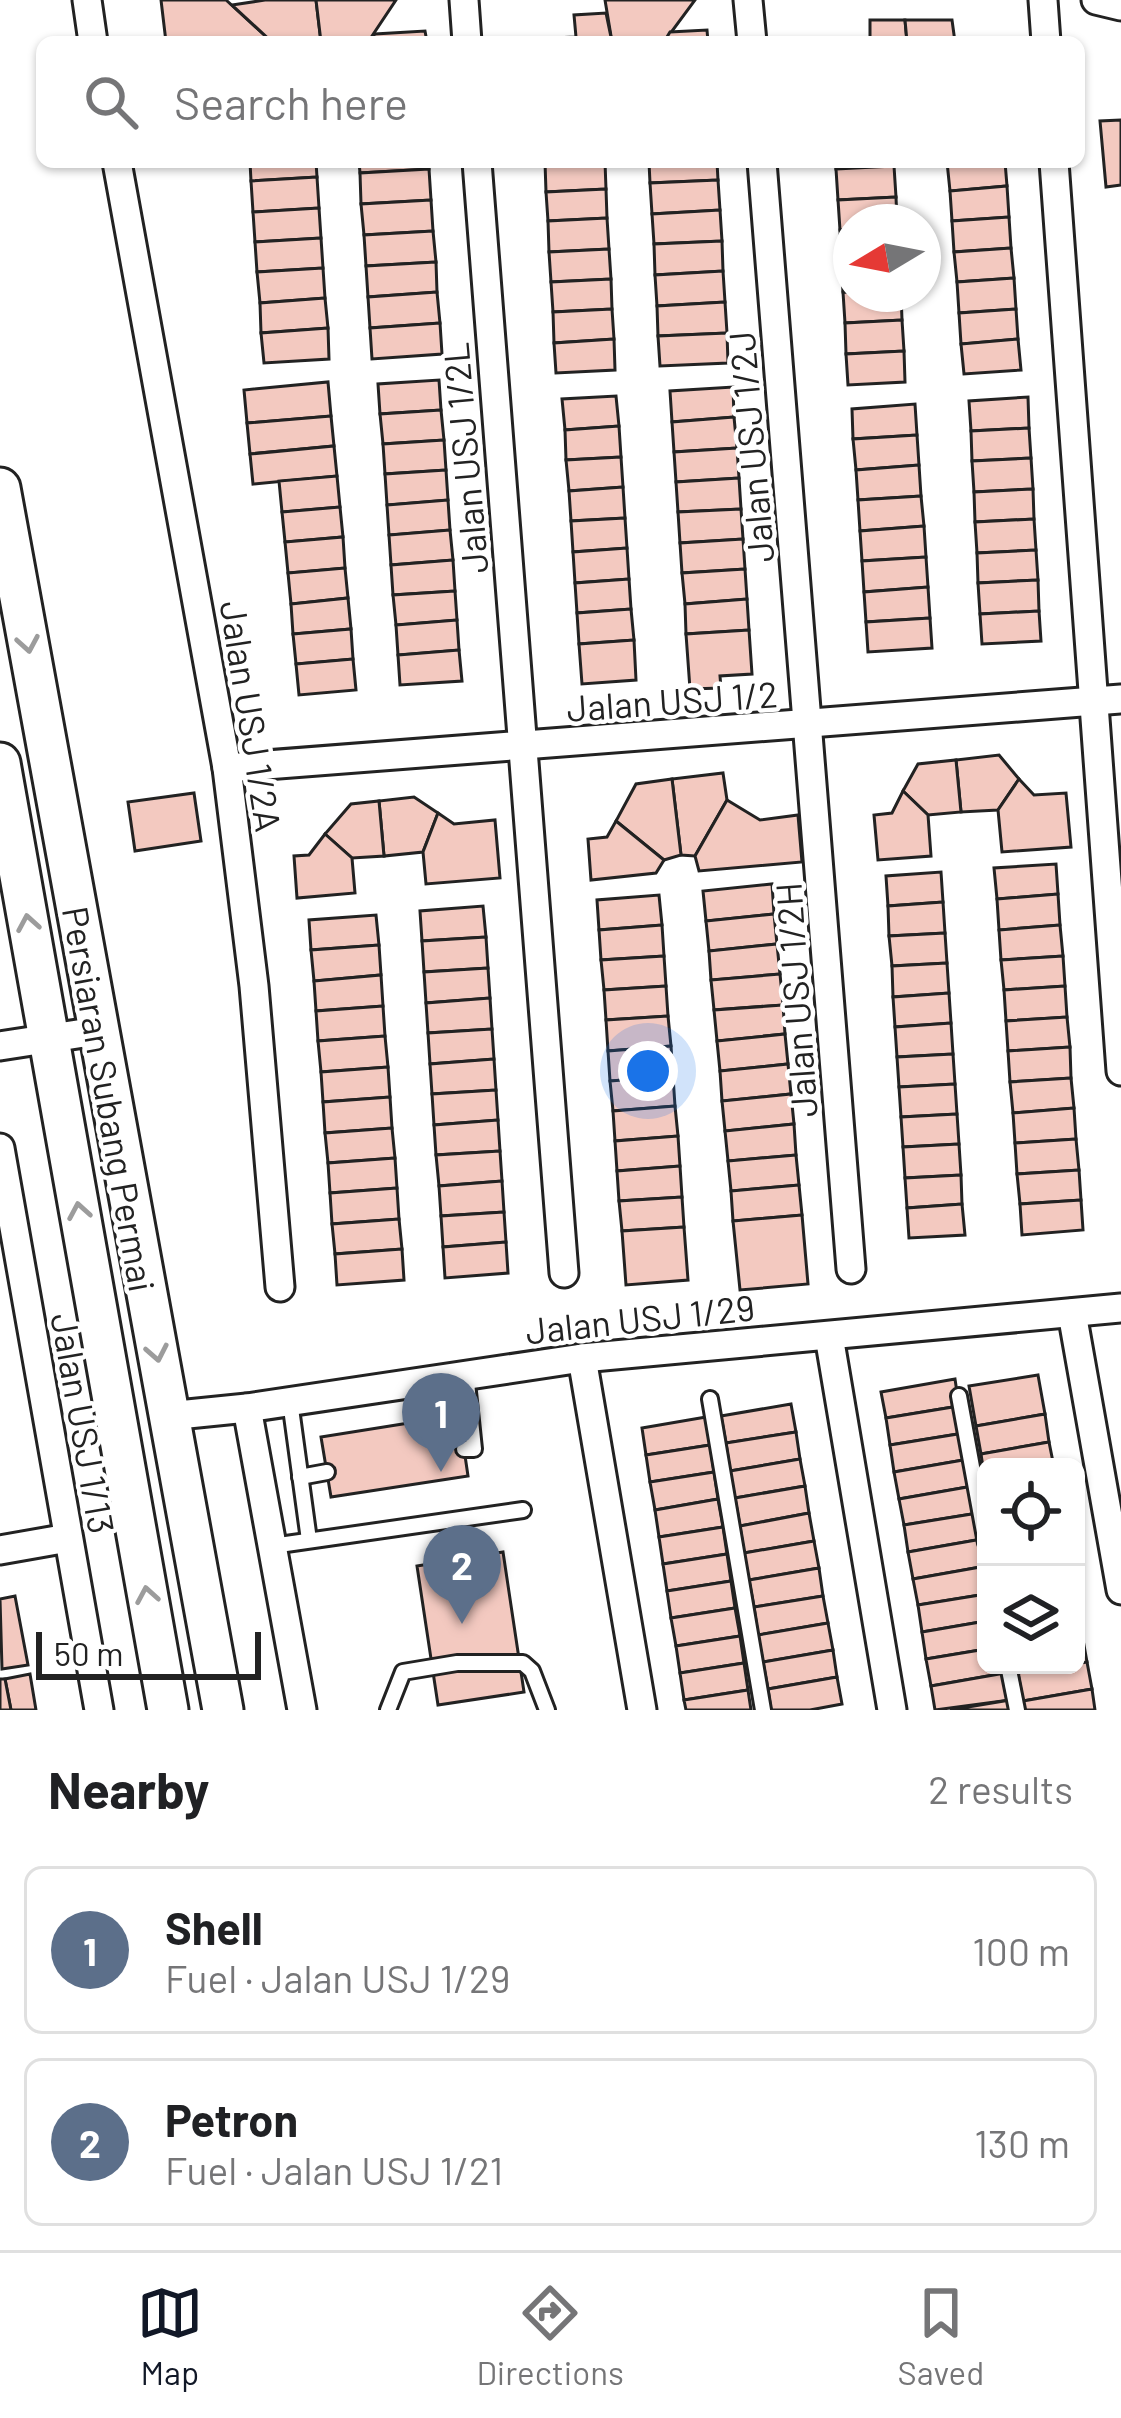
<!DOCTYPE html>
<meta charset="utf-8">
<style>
:root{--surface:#fff;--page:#f2f2f2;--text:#202124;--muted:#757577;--line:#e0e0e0;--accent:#111827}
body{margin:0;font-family:Barlow,sans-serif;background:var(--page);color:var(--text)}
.controls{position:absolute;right:36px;bottom:36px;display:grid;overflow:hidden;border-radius:18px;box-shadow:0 3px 9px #0004}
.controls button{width:108px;height:108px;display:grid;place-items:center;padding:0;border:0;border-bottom:3px solid var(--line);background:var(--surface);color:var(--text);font:60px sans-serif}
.compass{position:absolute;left:833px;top:204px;width:108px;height:108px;border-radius:50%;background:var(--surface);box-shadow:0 3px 9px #0004;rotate:260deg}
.scale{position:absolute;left:36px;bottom:30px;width:225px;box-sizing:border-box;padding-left:12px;border:6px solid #222;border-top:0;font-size:33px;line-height:42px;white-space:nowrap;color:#222;-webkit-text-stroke:9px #fff;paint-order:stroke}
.you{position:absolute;left:648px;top:1071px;width:42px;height:42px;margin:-30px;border:9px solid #fff;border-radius:50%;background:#1a73e8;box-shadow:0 0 0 18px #1a73e833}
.badge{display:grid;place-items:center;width:78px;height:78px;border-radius:50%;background:var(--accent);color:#fff;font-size:39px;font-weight:700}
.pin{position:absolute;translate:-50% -99px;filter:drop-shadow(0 3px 6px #0008)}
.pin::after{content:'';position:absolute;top:63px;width:42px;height:36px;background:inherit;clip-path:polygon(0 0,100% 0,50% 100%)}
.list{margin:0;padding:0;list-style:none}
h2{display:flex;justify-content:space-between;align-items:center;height:156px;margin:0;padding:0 48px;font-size:51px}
h2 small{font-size:39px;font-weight:400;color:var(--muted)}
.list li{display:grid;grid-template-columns:78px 1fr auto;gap:36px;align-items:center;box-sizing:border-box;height:168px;margin:0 24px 24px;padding:0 24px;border:3px solid var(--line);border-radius:18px}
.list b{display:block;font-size:45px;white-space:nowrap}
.list p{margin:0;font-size:39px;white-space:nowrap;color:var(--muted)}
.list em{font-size:39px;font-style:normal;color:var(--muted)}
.icon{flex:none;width:66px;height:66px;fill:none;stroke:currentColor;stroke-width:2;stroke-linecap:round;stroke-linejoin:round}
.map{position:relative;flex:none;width:1121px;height:1710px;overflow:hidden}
.search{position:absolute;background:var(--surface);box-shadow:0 3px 9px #0004;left:36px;right:36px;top:36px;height:132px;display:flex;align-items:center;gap:30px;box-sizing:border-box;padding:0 42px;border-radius:18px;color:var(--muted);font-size:45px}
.sheet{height:540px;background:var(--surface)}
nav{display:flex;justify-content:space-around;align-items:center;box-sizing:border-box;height:168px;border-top:3px solid var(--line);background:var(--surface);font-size:33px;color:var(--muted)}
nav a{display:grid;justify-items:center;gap:6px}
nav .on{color:var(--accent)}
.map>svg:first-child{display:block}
.building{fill:#f3c9c0;stroke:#222;stroke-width:3}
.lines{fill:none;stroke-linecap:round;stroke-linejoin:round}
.lane-casing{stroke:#222;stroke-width:20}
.street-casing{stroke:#222;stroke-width:33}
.secondary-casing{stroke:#222;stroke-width:45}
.lane{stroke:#fff;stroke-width:14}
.street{stroke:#fff;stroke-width:27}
.secondary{stroke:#fff;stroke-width:39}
.oneway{stroke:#9c9c9c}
.labels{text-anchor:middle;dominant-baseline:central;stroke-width:9;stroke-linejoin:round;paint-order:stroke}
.street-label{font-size:36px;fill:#222;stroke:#fff}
</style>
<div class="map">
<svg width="1121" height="1710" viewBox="0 0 1121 1710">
<rect width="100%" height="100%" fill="#fff"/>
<g class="building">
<polygon points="161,0 226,0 272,42 166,42"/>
<polygon points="265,0 316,0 321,42 272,42 232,5"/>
<polygon points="316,0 396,0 368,42 321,42"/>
<polygon points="605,0 695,0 664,42 612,42"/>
<polygon points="606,13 612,42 555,42 550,38 576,37 574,15"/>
<polygon points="870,20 905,20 907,42 870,42"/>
<polygon points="905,20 952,20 955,42 907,42"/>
<polygon points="707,30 708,42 664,42 670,32"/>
<polygon points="425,31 427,42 368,42 375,34"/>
<polygon points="1121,120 1121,185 1106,187 1100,121"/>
<polygon points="250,162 316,162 317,177 251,181"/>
<polygon points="359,162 429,162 429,169 360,173"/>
<polygon points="545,162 605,162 606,189 546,192"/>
<polygon points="649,162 717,162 718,180 650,183"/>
<polygon points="836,162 894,162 894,166 836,169"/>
<polygon points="947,162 1005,162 1007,186 950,191"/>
<polygon points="894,166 896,197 838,200 836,169"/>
<polygon points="429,169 431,200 361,204 360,173"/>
<polygon points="317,177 319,208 253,212 251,181"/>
<polygon points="718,180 720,210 652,214 650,183"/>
<polygon points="1007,186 1009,217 952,221 950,191"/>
<polygon points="606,189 607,218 548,221 546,192"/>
<polygon points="896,197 897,222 851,222 851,230 840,230 838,200"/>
<polygon points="431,200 433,231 364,235 361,204"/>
<polygon points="319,208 321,238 255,242 253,212"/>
<polygon points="720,210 722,241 654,244 652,214"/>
<polygon points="1009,217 1011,248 954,252 952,221"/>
<polygon points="607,218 609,249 549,252 548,221"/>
<polygon points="840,230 851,230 851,261 841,261"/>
<polygon points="433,231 436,262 366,266 364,235"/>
<polygon points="321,238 323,268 257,272 255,242"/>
<polygon points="722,241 723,271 655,275 654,244"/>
<polygon points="1011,248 1014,278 957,282 954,252"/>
<polygon points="609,249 611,279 551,282 549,252"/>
<polygon points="841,261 851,261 851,292 843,292"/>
<polygon points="436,262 437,292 368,297 366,266"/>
<polygon points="323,268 325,298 260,303 257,272"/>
<polygon points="723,271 725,302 657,306 655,275"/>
<polygon points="1014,278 1016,309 959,313 957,282"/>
<polygon points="611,279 612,309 553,312 551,282"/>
<polygon points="437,292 440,323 370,328 368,297"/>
<polygon points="843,292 901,294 902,320 845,323"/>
<polygon points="325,298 328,328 261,333 260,303"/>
<polygon points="725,302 727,333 658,336 657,306"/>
<polygon points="612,309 614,339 554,343 553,312"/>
<polygon points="1016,309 1018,339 961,344 959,313"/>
<polygon points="902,320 904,351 846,354 845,323"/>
<polygon points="440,323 442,354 372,359 370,328"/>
<polygon points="328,328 329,359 264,363 261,333"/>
<polygon points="727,333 728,363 660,366 658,336"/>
<polygon points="614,339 615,370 556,373 554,343"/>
<polygon points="1018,339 1021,370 964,374 961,344"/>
<polygon points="904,351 905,382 848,385 846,354"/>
<polygon points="439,380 441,410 380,414 378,384"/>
<polygon points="328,382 331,416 247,423 244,390"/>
<polygon points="733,387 734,417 672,422 670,391"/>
<polygon points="616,396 619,426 565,430 562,399"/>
<polygon points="1028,397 1029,428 971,431 969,401"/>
<polygon points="915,404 917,435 853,439 852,409"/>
<polygon points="441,410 444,440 383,444 380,414"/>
<polygon points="331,416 334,446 250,454 247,423"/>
<polygon points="734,417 737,448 674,452 672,422"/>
<polygon points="619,426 621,457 566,460 565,430"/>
<polygon points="1029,428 1031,458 972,461 971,431"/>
<polygon points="917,435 919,465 856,470 853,439"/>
<polygon points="444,440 446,470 385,474 383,444"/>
<polygon points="334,446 337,476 253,484 250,454"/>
<polygon points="737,448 739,478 676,482 674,452"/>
<polygon points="621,457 623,487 569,491 566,460"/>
<polygon points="1031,458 1033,489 974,492 972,461"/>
<polygon points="919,465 921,496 858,500 856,470"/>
<polygon points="446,470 448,500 387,505 385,474"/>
<polygon points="337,476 340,507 282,512 279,481"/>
<polygon points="739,478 741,509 678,512 676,482"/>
<polygon points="623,487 625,518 571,521 569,491"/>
<polygon points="1033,489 1034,519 975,522 974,492"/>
<polygon points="921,496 924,526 860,531 858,500"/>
<polygon points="448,500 450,530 389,535 387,505"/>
<polygon points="340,507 343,537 285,542 282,512"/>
<polygon points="741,509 743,539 680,543 678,512"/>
<polygon points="625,518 627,548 573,552 571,521"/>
<polygon points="1034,519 1036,550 977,553 975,522"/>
<polygon points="924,526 926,557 862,561 860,531"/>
<polygon points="450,530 453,560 391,565 389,535"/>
<polygon points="343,537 345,568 288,573 285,542"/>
<polygon points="743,539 745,569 682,573 680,543"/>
<polygon points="627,548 629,579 575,583 573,552"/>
<polygon points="1036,550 1038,580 978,583 977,553"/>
<polygon points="926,557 928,587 864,592 862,561"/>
<polygon points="453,560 455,591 393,595 391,565"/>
<polygon points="345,568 348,598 291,604 288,573"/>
<polygon points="745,569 747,599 685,604 682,573"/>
<polygon points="629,579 631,609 577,613 575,583"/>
<polygon points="1038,580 1039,611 980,614 978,583"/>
<polygon points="928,587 930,618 866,622 864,592"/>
<polygon points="455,591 457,620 396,625 393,595"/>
<polygon points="348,598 351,629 293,634 291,604"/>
<polygon points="747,599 749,630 686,634 685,604"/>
<polygon points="631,609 634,640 579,644 577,613"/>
<polygon points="1039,611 1041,641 982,644 980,614"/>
<polygon points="930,618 932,648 868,652 866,622"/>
<polygon points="457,620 459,650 398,655 396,625"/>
<polygon points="351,629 353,659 296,664 293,634"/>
<polygon points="749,630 752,674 720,676 721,688 690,689 686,634"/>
<polygon points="634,640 636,680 582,684 579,644"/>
<polygon points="459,650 462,681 400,685 398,655"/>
<polygon points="353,659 356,690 299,695 296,664"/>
<polygon points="999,755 1019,779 998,810 961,812 956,760"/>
<polygon points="956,760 961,812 928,815 903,791 918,764"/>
<polygon points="723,773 727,800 695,856 681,855 672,779"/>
<polygon points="672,779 681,855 664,860 616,821 636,784"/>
<polygon points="1019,779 1034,795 1066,793 1071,847 1002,852 998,810"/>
<polygon points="903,791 928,815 931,856 878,860 874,815 892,813"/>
<polygon points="194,793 201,841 135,851 128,802"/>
<polygon points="414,797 438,813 423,852 384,856 379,801"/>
<polygon points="727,800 760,820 798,815 802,862 699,871 695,856"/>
<polygon points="379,801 384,856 352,858 325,834 351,804"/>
<polygon points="438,813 454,824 495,820 500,878 426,884 423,852"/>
<polygon points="616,821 664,860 656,873 591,880 588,839 607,837"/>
<polygon points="325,834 352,858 355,893 297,898 294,856 309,855"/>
<polygon points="1056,864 1058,894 997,899 994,868"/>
<polygon points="941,872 943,902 888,906 886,876"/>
<polygon points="772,884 774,914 706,921 703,891"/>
<polygon points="1058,894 1060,925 999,930 997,899"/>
<polygon points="659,895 662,925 599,930 597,900"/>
<polygon points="943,902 945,933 889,936 888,906"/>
<polygon points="483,906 486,937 422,941 420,911"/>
<polygon points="774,914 777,944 709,951 706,921"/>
<polygon points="376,915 379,945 311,950 309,920"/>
<polygon points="662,925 664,956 601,960 599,930"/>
<polygon points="1060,925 1063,956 1001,960 999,930"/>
<polygon points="945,933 947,963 892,966 889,936"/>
<polygon points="486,937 488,968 424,972 422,941"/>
<polygon points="777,944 780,974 711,980 709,951"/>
<polygon points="379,945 381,975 314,981 311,950"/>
<polygon points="664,956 666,986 604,990 601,960"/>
<polygon points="1063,956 1065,986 1004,990 1001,960"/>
<polygon points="947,963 949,993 893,997 892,966"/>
<polygon points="488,968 490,998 426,1003 424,972"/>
<polygon points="780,974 783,1005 714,1010 711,980"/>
<polygon points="381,975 383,1006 316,1011 314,981"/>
<polygon points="666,986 668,1016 606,1020 604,990"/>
<polygon points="1065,986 1067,1017 1006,1021 1004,990"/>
<polygon points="949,993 951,1023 895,1027 893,997"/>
<polygon points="490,998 492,1029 428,1033 426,1003"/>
<polygon points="783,1005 785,1034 717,1041 714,1010"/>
<polygon points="383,1006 385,1036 318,1041 316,1011"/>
<polygon points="668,1016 671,1046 608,1051 606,1020"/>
<polygon points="1067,1017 1070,1047 1008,1051 1006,1021"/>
<polygon points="951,1023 953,1054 897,1057 895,1027"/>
<polygon points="492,1029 494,1059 430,1064 428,1033"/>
<polygon points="785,1034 788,1064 720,1071 717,1041"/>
<polygon points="385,1036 388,1067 321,1072 318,1041"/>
<polygon points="671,1046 673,1076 610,1081 608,1051"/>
<polygon points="1070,1047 1071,1078 1010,1082 1008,1051"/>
<polygon points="953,1054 955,1084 899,1087 897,1057"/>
<polygon points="494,1059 496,1090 432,1094 430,1064"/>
<polygon points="788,1064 791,1094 722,1101 720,1071"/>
<polygon points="388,1067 390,1097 323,1102 321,1072"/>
<polygon points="673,1076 675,1106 613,1111 610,1081"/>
<polygon points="1071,1078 1074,1108 1013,1113 1010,1082"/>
<polygon points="955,1084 957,1114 901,1117 899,1087"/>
<polygon points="496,1090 498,1120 434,1125 432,1094"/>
<polygon points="791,1094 794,1124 725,1131 722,1101"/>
<polygon points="390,1097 392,1128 325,1133 323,1102"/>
<polygon points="675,1106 678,1136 615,1141 613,1111"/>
<polygon points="1074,1108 1076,1139 1015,1143 1013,1113"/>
<polygon points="957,1114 959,1144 903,1147 901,1117"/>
<polygon points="498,1120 500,1151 436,1155 434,1125"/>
<polygon points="794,1124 796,1155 728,1161 725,1131"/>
<polygon points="392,1128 395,1158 328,1163 325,1133"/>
<polygon points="678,1136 680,1166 617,1171 615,1141"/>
<polygon points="1076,1139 1079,1170 1017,1174 1015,1143"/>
<polygon points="959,1144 961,1175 905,1178 903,1147"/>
<polygon points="500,1151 502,1181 439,1186 436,1155"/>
<polygon points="796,1155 799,1185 731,1191 728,1161"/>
<polygon points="395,1158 397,1188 330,1193 328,1163"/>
<polygon points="680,1166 682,1197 619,1201 617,1171"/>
<polygon points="1079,1170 1081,1200 1020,1204 1017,1174"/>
<polygon points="961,1175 962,1204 907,1208 905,1178"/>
<polygon points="502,1181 504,1212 441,1216 439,1186"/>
<polygon points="799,1185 802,1215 733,1221 731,1191"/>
<polygon points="397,1188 399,1219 332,1224 330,1193"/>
<polygon points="682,1197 684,1227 622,1231 619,1201"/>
<polygon points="1081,1200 1083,1230 1022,1235 1020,1204"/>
<polygon points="962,1204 965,1235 909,1238 907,1208"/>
<polygon points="504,1212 506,1242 443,1247 441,1216"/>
<polygon points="802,1215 808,1284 740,1290 733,1221"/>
<polygon points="399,1219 402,1249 335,1254 332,1224"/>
<polygon points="684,1227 688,1280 626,1285 622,1231"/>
<polygon points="506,1242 508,1273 445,1278 443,1247"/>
<polygon points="402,1249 404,1280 337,1285 335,1254"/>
<polygon points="1038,1375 1045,1414 976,1426 969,1386"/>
<polygon points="955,1379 959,1406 886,1418 881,1392"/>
<polygon points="791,1404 796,1432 726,1443 721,1416"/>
<polygon points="959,1406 964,1433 890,1445 886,1418"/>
<polygon points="1045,1414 1049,1442 981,1454 976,1426"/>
<polygon points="459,1415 468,1476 331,1497 321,1437"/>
<polygon points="706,1417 710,1445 646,1455 642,1428"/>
<polygon points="796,1432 800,1459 730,1471 726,1443"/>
<polygon points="964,1433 969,1459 894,1472 890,1445"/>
<polygon points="1049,1442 1054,1467 986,1467 985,1481 981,1454"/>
<polygon points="710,1445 714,1472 650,1482 646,1455"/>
<polygon points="800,1459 805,1486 735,1498 730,1471"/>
<polygon points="969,1459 973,1486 899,1499 894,1472"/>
<polygon points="714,1472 718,1499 655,1510 650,1482"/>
<polygon points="805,1486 809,1513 740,1526 735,1498"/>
<polygon points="973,1486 978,1513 904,1525 899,1499"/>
<polygon points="718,1499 723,1527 659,1537 655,1510"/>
<polygon points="809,1513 814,1541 744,1553 740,1526"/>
<polygon points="978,1513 982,1539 908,1552 904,1525"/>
<polygon points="723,1527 727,1554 663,1564 659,1537"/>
<polygon points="982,1539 986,1566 913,1579 908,1552"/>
<polygon points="814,1541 819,1568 749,1580 744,1553"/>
<polygon points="503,1552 524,1692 438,1705 417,1566"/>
<polygon points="727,1554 731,1581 667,1591 663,1564"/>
<polygon points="986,1566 986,1594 918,1605 913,1579"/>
<polygon points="819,1568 823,1596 754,1607 749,1580"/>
<polygon points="731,1581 735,1608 671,1618 667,1591"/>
<polygon points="986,1594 986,1621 922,1632 918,1605"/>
<polygon points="15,1596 28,1665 2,1669 0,1599"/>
<polygon points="823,1596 828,1623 758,1635 754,1607"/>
<polygon points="735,1608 740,1636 676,1646 671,1618"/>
<polygon points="986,1621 986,1649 926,1659 922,1632"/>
<polygon points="828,1623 833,1650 763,1662 758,1635"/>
<polygon points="1082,1634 1087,1662 1076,1664 1076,1636"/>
<polygon points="740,1636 744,1663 680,1673 676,1646"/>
<polygon points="986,1649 986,1665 1004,1665 1005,1673 931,1686 926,1659"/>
<polygon points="833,1650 837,1677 768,1689 763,1662"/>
<polygon points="1087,1662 1092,1689 1023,1701 1018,1673"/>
<polygon points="744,1663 748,1690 684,1700 680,1673"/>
<polygon points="1005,1673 1010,1700 935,1710 931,1686"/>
<polygon points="30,1674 36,1710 11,1710 5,1679"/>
<polygon points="837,1677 842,1704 810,1710 771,1710 768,1689"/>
<polygon points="0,1679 5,1679 11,1710 0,1710"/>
<polygon points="1092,1689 1095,1710 1024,1710 1023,1701"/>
<polygon points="748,1690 751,1710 686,1710 684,1700"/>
<polygon points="1010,1700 1012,1710 950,1710"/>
</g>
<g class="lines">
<g class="lane-casing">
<g id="lane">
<polyline points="959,1396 986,1543"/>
<polyline points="710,1399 763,1710"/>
<polyline points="290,1401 309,1540"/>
<polyline points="464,1449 474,1449 466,1373"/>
<polyline points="300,1477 327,1472"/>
<polyline points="272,1546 523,1510"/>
<polyline points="1008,1665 1017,1710"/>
<polyline points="388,1710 403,1672 457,1663 523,1663 532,1671 547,1710"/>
</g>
</g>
<g class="street-casing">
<g id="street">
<polyline points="87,0 93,42"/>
<polyline points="464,0 467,42"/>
<polyline points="748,0 752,42"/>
<polyline points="1043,0 1046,42"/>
<polyline points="1096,0 1121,6"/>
<polyline points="117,162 227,768 254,986 280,1287"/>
<polyline points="477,162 564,1273"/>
<polyline points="762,162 851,1269"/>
<polyline points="1054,162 1121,1071"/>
<polyline points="227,768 1121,699"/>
<polyline points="0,1046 97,1031"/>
<polyline points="0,1148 99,1710"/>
<polyline points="1072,1313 1121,1590"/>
<polyline points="829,1336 892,1710"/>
<polyline points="582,1358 642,1710"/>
<polyline points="247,1408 302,1710"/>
<polyline points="168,1416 247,1408 582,1358 1121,1308"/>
<polyline points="0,1550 68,1538"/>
</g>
</g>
<g class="secondary-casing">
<g id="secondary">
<polyline points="0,488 223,1710"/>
<polyline points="0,763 168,1710"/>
</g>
</g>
<use href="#lane" class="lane"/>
<use href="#street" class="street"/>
<use href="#secondary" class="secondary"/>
</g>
<defs><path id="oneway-chevron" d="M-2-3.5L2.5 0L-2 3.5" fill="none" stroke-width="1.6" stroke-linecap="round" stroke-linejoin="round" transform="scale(3)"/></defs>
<g class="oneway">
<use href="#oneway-chevron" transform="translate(28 644) rotate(80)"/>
<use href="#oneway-chevron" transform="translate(28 923) rotate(-100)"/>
<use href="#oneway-chevron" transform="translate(79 1211) rotate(-100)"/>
<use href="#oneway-chevron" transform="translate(157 1353) rotate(79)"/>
<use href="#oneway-chevron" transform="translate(147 1595) rotate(-100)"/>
</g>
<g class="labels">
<g class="street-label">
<text transform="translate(750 447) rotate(-95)">Jalan USJ 1/2J</text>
<text transform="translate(464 458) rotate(-95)">Jalan USJ 1/2L</text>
<text transform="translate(672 700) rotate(-4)">Jalan USJ 1/2</text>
<text transform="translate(252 716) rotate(81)">Jalan USJ 1/2A</text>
<text transform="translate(795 1000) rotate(-94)">Jalan USJ 1/2H</text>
<text transform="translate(110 1099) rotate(80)">Persiaran Subang Permai</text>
<text transform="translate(640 1318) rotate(-6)">Jalan USJ 1/29</text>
<text transform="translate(84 1423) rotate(80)">Jalan USJ 1/13</text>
</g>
</g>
</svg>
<div class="controls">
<button><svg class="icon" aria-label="locate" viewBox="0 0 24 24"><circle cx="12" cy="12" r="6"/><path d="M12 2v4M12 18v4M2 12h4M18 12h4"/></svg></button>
<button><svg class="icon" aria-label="layers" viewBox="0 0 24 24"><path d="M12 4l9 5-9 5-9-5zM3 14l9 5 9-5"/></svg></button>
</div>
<svg class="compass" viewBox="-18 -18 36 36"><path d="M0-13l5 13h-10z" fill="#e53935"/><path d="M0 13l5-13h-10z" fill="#757577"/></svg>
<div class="scale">50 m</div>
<div class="you"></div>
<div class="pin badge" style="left:441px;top:1472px;background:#5c6f8a">1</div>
<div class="pin badge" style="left:462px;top:1624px;background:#5c6f8a">2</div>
<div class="search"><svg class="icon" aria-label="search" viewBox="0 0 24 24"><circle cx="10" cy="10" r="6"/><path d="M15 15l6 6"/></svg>Search here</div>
</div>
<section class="sheet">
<h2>Nearby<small>2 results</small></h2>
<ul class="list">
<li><span class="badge" style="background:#5c6f8a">1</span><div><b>Shell</b><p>Fuel · Jalan USJ 1/29</p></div><em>100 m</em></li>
<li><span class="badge" style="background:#5c6f8a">2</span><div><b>Petron</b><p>Fuel · Jalan USJ 1/21</p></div><em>130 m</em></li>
</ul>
</section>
<nav>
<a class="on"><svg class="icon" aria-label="map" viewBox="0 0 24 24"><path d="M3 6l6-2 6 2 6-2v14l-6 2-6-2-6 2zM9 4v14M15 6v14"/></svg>Map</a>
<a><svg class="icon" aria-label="directions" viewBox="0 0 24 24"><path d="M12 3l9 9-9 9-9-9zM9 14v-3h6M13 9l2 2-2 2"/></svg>Directions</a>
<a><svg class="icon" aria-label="saved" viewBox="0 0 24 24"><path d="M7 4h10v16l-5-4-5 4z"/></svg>Saved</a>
</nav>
